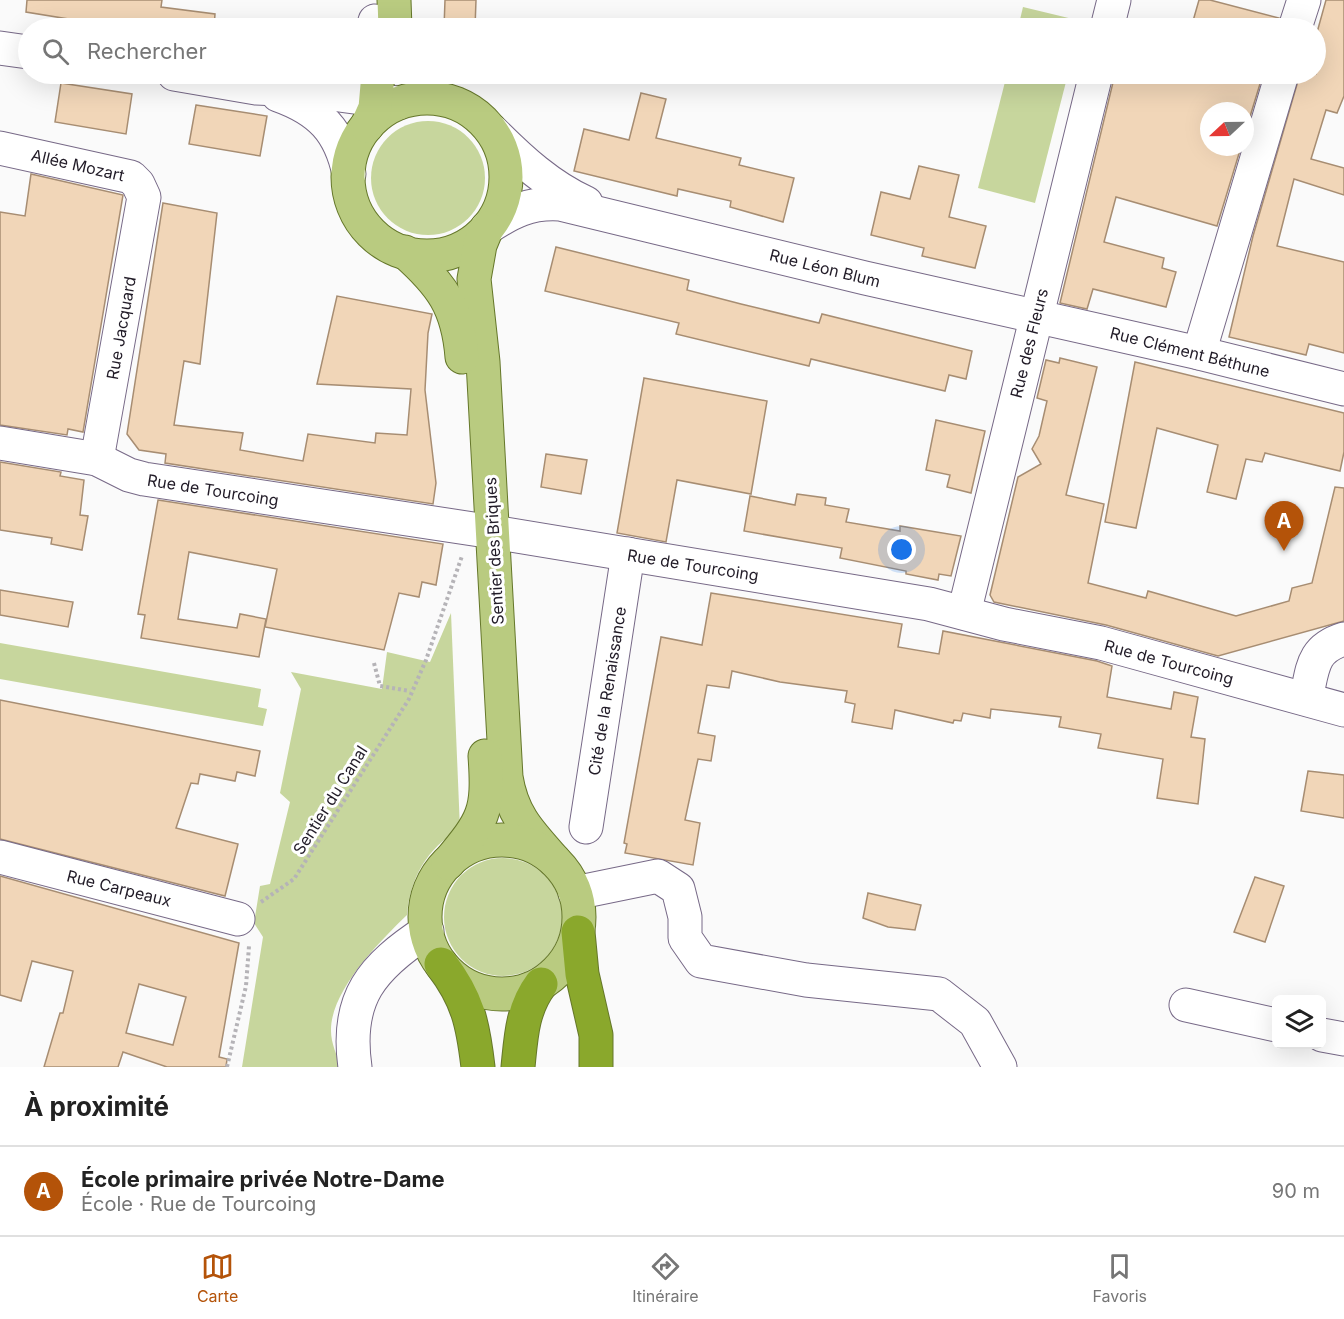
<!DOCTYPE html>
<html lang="fr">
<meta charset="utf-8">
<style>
:root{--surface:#fff;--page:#f2f2f2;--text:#222;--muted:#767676;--line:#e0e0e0;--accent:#b45309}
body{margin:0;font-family:Inter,sans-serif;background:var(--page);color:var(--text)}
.controls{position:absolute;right:18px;bottom:18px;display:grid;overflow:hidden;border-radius:9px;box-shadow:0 6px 24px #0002}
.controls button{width:54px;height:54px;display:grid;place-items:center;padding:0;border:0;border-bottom:2px solid var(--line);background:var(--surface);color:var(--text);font:30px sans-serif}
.compass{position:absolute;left:1200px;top:102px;width:54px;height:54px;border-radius:50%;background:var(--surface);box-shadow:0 6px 24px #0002;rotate:248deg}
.you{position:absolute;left:902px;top:550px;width:21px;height:21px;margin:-15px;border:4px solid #fff;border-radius:50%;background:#1a73e8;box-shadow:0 0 0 9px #1a73e833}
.badge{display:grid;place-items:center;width:39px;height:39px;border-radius:50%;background:var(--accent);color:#fff;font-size:20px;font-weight:700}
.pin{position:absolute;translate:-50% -50px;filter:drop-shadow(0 2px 3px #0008)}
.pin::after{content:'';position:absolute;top:32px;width:21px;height:18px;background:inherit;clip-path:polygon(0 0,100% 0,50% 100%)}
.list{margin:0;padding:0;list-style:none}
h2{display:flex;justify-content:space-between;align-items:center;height:78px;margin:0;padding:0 24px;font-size:26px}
h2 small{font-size:20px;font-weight:400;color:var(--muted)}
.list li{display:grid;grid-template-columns:39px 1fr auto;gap:18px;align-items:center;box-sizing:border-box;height:90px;padding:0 24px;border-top:2px solid var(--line)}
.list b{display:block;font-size:22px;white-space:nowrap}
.list p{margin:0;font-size:20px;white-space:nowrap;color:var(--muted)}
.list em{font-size:20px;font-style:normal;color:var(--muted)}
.icon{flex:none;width:33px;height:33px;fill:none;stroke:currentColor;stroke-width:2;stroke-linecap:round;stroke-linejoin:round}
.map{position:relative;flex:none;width:1344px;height:1067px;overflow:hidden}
.search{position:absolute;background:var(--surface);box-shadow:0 6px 24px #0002;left:18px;right:18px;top:18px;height:66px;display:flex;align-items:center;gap:15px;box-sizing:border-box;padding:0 21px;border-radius:33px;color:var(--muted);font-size:22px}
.sheet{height:168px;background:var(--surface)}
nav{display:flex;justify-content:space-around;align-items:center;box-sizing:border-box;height:84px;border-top:2px solid var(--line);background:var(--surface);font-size:16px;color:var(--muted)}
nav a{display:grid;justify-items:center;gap:3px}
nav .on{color:var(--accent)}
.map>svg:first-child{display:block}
.green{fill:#c7d69d}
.building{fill:#f1d6b8;stroke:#a78d72;stroke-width:1.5;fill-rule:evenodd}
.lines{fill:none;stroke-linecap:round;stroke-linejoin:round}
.minor-casing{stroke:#776987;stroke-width:35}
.major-casing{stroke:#65772a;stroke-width:35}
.highway-casing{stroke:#65772a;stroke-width:35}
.path{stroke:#b5b3b7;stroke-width:4;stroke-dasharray:3 3;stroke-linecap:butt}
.minor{stroke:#fff;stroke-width:33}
.major{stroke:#b9cb80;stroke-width:33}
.highway{stroke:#8aa82c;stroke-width:33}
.labels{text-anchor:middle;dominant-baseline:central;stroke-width:6;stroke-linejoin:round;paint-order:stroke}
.street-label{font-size:16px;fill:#211b27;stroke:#fff}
</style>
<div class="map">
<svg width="1344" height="1067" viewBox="0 0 1344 1067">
<rect width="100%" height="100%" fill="#fafafa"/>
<g class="green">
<polygon points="1023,7 1081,21 1079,28 1018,28"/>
<polygon points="1007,74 1068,74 1035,203 978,188"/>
<circle cx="428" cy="178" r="57"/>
<path d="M451,613l9,216c-33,19 -50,49 -53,86 -27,26 -77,76 -76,116 0,12 6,25 10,36h-99l21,-130 -9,-14 6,-37 10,-2 20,-82 -10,-9 21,-104 -10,-17 91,17 5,-37 43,10z"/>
<polygon points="0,643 261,689 258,707 267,709 263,726 0,679"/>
<circle cx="503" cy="917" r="59"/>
</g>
<g class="building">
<polygon points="27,0 162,0 161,7 215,14 214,28 124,28 26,12"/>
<polygon points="445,0 476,0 475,28 444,28"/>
<polygon points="1199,0 1210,0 1279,18 1277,28 1191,28"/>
<polygon points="1326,0 1344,0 1344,96 1337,113 1326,110 1311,159 1344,168 1344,195 1294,179 1277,246 1344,262 1344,353 1309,344 1306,355 1229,337 1253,236 1300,74 1316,74 1316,36"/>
<polygon points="1115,74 1263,74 1245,133 1245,111 1209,111 1209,147 1241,147 1217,226 1116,197 1104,242 1164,258 1162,268 1176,272 1166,307 1093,289 1087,309 1060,303"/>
<polygon points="61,83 132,94 126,134 55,122"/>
<polygon points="641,93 666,99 656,138 741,158 739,165 794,178 783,222 730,207 731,201 678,189 677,196 574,171 584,129 629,140"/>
<polygon points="196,105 267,116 260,156 189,144"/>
<polygon points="919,166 959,175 949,217 986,226 975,268 922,256 924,248 871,235 881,192 910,199"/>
<polygon points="31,174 123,195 83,432 68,429 67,435 0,425 0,212 25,216"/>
<polygon points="163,203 217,213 200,364 184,361 174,425 243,433 240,450 303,461 308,434 375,443 376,433 407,435 411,389 317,384 337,296 432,314 428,333 425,390 436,483 433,504 165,463 166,454 139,450 127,434"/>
<polygon points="556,247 689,280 687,290 741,304 819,323 822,314 972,351 966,379 949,375 945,391 811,359 809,366 676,334 679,323 545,291"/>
<polygon points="1060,358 1097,367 1066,495 1104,504 1088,583 1146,598 1148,591 1236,616 1289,601 1292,588 1312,583 1335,487 1344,488 1344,621 1218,656 1106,625 994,602 990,595 1018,477 1041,464 1032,449 1039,436 1047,401 1037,398 1046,360 1059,363"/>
<polygon points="1135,362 1344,413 1344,452 1340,471 1265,453 1262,462 1246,459 1236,499 1207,492 1218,445 1157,428 1136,528 1105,522"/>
<polygon points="644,378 767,401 751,494 677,480 666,542 617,533"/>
<polygon points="936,420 985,431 971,493 947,487 950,475 926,470"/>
<polygon points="546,454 587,460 581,494 541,487"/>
<polygon points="0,462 61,472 60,476 84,480 80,515 88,516 82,550 51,544 52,538 0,530"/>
<polygon points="797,494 826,498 825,505 849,509 846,522 900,531 900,526 961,536 951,576 939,574 938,580 906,574 906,571 840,558 842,548 744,531 750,496 795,505"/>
<polygon points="158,500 443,544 436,585 422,582 419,597 399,593 384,650 265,627 277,569 189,552 178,619 237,628 240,614 266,619 259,657 141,638 145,615 138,614"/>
<polygon points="0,590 73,602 68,627 0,615"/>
<polygon points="711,593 902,624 898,647 939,654 943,631 1097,661 1112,666 1107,697 1171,709 1174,692 1198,697 1191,737 1205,739 1198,804 1157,798 1163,759 1098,748 1101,734 1059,727 1061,717 991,709 990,718 963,713 961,721 954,720 953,723 895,710 892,729 852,722 855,704 845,702 847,691 780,682 732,671 729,688 707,685 698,733 715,736 711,761 698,759 685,820 700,823 693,865 625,853 627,844 624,843 661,637 702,645"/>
<polygon points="0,700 260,751 255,776 237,772 235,781 200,774 198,784 191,783 176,828 238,844 225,896 0,839"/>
<polygon points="1308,771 1344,775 1344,818 1301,811"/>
<path d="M0,876l239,67 -20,114 8,2 -1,8h-59l-44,-15 -5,15h-74l16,-54h3l10,-42 -41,-10 -11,40 -21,-6zM139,984l47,13 -13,48 -47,-12z"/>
<polygon points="1255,877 1284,886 1265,942 1234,932"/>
<polygon points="868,893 921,905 915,930 888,927 863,918"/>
</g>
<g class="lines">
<g class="minor-casing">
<g id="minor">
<polyline points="373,28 375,21"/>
<polyline points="1107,28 1114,0"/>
<polyline points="1295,28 1304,0"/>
<polyline points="0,48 28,52"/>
<polyline points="174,74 256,88 302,90 398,103"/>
<path d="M278,95c42,15 62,36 71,79"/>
<path d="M492,131c29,29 57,55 94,72"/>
<polyline points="0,148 131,177 138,184 144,197 97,459"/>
<path d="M487,228c24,-16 43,-26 73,-24l305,74 334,75 145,36"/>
<polyline points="1199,353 1282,74"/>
<polyline points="0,443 97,459 129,475 144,479 493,532 929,604 1004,624 1101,643 1344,710"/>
<polyline points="964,613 1096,74"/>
<path d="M1306,699c7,-30 5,-50 38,-60"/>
<polyline points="586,827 628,554"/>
<polyline points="0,857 238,919"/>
<polyline points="575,893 658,876 678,889 685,917 685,938 701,961 806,980 939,994 975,1022 1000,1067"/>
<polyline points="1186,1005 1276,1025"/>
<polyline points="1322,1035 1344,1039"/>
<path d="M355,1067c-10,-69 17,-100 72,-136"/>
</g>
</g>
<g class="major-casing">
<g id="major">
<polyline points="394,0 395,28"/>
<circle cx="427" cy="177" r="79"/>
<polyline points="367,126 375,108 378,74"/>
<path d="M487,228l-7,17 -6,34 9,83 23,415c6,38 23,55 48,83"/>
<path d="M405,252c37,33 53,55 57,105"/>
<circle cx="502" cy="917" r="77"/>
<path d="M448,863c36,-43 41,-51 37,-107"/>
</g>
</g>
<g class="highway-casing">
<g id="highway">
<polyline points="578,932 582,974 596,1035 596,1067"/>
<path d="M441,964c27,35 32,60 37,103"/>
<path d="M518,1067c3,-30 4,-58 23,-83"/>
</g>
</g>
<g class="path">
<polyline points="374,663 380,686 410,691"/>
<polyline points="261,902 294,879 409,699 426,660 462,556"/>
<polyline points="227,1067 246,986 249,946"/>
</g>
<use href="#minor" class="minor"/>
<use href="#major" class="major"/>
<use href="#highway" class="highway"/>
</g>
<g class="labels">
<g class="street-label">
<text transform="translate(78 165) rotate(13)">Allée Mozart</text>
<text transform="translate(825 268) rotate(14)">Rue Léon Blum</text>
<text transform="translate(121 328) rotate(-80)">Rue Jacquard</text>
<text transform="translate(1029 343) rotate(-76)">Rue des Fleurs</text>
<text transform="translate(1190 352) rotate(14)">Rue Clément Béthune</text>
<text transform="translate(213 490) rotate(9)">Rue de Tourcoing</text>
<text transform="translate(494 551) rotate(-93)">Sentier des Briques</text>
<text transform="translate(693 565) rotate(9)">Rue de Tourcoing</text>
<text transform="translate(1169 662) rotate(15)">Rue de Tourcoing</text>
<text transform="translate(607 691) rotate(-81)">Cité de la Renaissance</text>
<text transform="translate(330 800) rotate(-58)">Sentier du Canal</text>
<text transform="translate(119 888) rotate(14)">Rue Carpeaux</text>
</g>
</g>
</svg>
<div class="controls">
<button><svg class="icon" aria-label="layers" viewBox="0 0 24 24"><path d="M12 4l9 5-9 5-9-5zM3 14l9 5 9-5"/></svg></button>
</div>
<svg class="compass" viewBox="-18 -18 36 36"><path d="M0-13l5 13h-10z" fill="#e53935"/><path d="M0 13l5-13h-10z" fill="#767676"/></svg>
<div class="you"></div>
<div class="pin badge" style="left:1284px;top:551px">A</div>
<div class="search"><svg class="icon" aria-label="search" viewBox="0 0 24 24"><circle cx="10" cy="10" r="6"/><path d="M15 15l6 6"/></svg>Rechercher</div>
</div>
<section class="sheet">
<h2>À proximité<small></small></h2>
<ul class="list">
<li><span class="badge">A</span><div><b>École primaire privée Notre-Dame</b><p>École · Rue de Tourcoing</p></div><em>90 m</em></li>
</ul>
</section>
<nav>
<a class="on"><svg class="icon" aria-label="map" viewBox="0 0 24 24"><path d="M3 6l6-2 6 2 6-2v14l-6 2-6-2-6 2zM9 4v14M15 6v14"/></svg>Carte</a>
<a><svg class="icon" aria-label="directions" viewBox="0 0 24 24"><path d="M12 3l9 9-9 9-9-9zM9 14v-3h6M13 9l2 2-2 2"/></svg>Itinéraire</a>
<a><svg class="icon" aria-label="saved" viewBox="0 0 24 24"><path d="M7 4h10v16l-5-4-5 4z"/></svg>Favoris</a>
</nav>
